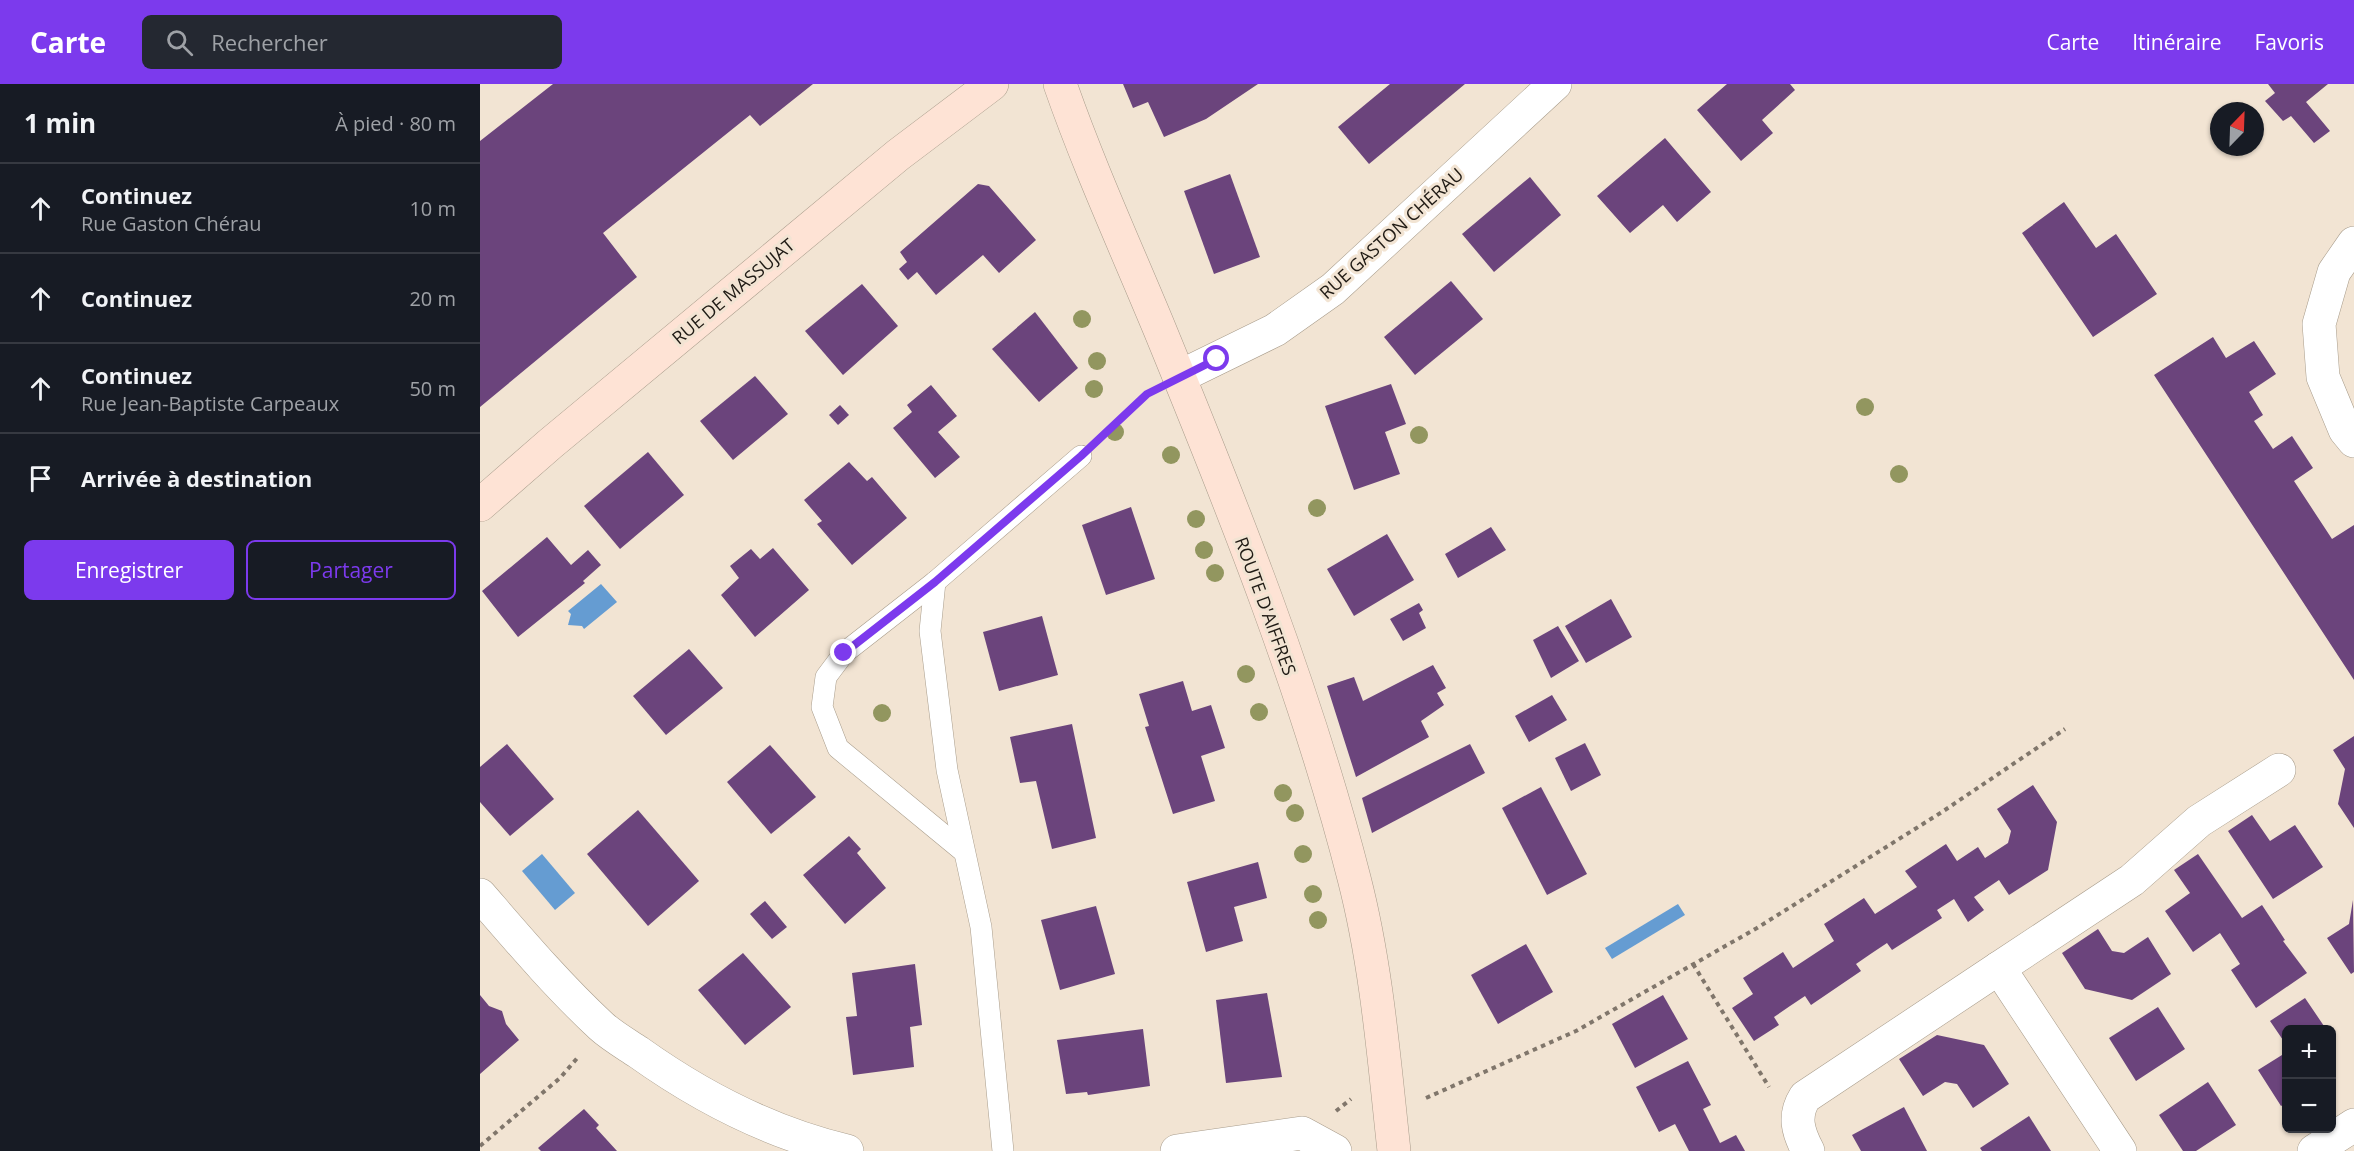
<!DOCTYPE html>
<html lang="fr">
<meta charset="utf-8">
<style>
:root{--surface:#171b24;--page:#242831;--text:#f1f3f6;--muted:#9ea1a6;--line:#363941;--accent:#7c3aed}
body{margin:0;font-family:"Open Sans",sans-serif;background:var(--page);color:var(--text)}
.controls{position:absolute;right:18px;bottom:18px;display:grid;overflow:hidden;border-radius:9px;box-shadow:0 2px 4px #0004}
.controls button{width:54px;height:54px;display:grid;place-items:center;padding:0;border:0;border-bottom:2px solid var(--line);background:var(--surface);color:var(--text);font:30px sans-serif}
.compass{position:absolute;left:1730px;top:18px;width:54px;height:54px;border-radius:50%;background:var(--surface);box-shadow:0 2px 4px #0004;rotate:23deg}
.stop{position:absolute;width:18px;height:18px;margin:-14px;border:4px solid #7c3aed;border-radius:50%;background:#fff}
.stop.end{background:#7c3aed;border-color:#fff;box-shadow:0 2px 6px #0008}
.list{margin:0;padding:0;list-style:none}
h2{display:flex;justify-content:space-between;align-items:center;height:78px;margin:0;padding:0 24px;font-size:26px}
h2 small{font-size:20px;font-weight:400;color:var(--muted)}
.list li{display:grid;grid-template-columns:39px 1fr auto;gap:18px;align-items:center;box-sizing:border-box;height:90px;padding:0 24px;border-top:2px solid var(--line)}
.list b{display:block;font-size:22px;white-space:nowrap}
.list p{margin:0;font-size:20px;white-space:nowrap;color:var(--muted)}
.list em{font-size:20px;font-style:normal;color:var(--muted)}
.actions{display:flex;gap:12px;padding:18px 24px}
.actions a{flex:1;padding:14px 0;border:2px solid var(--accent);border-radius:9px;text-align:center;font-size:21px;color:var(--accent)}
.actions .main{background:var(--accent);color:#fff}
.icon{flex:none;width:33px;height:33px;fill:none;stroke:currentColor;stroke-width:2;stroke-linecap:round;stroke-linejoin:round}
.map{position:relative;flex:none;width:1874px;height:1067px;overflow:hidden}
header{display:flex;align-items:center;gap:36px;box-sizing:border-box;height:84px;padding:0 30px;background:var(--accent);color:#fff}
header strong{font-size:28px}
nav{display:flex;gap:33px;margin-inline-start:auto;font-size:21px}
.search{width:420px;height:54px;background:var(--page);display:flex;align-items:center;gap:15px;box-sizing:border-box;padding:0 21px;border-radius:9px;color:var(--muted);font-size:22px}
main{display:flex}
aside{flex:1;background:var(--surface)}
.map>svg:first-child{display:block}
.water{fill:#659cd2}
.building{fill:#6b447c}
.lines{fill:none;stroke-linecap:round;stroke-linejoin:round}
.lane-casing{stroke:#a89c8b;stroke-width:22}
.street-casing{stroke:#a89c8b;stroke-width:34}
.secondary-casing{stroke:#a89c8b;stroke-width:34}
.path{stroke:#80766b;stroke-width:4;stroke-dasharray:4.5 4.5;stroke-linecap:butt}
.lane{stroke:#fff;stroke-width:21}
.street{stroke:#fff;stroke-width:33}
.secondary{stroke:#fee3d5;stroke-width:33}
.tree{fill:#92965f}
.route{stroke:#7c3aed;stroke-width:8}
.labels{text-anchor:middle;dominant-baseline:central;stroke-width:6;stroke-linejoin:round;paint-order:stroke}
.street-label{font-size:18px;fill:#1f1a14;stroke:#f2e4d3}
</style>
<header>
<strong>Carte</strong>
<div class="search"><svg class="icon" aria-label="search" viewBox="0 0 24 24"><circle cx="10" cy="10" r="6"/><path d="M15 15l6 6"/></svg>Rechercher</div>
<nav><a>Carte</a><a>Itinéraire</a><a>Favoris</a></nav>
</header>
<main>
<aside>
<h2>1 min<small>À pied · 80 m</small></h2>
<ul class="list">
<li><svg class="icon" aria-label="ahead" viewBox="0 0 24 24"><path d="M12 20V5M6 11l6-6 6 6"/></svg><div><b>Continuez</b><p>Rue Gaston Chérau</p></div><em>10 m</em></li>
<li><svg class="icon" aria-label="ahead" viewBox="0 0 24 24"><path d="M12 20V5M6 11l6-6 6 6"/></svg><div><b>Continuez</b></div><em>20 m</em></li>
<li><svg class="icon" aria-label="ahead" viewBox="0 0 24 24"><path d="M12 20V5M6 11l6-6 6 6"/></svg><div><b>Continuez</b><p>Rue Jean-Baptiste Carpeaux</p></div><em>50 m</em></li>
<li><svg class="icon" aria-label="arrive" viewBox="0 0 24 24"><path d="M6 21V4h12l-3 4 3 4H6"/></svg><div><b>Arrivée à destination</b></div></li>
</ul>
<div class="actions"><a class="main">Enregistrer</a><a>Partager</a></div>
</aside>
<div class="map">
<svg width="1874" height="1067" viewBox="0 0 1874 1067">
<rect width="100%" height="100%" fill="#f2e4d3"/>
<g class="water">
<polygon points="121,500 137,518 104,545 102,542 88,541 91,530 88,527"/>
<polygon points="62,770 95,809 75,826 42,787"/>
<polygon points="1198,820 1205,831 1132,875 1125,864"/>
</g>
<g class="building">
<polygon points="73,0 333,0 280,42 270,31 123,149 157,193 0,323 0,57"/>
<polygon points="643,0 778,0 726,35 684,53 668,18 653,24"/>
<polygon points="910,0 985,0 889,80 858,43"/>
<polygon points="1247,0 1310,0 1315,6 1282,36 1293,49 1261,77 1217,26"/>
<polygon points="1788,0 1848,0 1826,18 1850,47 1834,59 1811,32 1803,37 1785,17 1795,9"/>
<polygon points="1185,54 1231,108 1197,138 1183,121 1150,149 1117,112"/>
<polygon points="750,90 780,173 734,190 704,107"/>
<polygon points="1050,93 1081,131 1014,188 982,150"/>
<polygon points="498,100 509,102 556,156 519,189 503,171 456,211 437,188 428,196 419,185 427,178 420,168"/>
<polygon points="1584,118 1616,164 1636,150 1677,210 1613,253 1542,149"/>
<polygon points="971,197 1003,235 935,291 904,253"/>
<polygon points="382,200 418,242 363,291 325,247"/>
<polygon points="555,228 598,284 559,318 512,265"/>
<polygon points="1733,253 1746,274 1774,257 1796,290 1769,308 1783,331 1774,337 1793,365 1812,352 1833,384 1814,397 1852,455 1874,441 1874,596 1674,291"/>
<polygon points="275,292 308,330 253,376 220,337"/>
<polygon points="911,300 926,340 905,348 920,390 874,406 845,322"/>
<polygon points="451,301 477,332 458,348 480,373 455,394 413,344 432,328 427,321"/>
<polygon points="360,321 369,331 358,341 349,331"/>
<polygon points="168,368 204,411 140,465 104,422"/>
<polygon points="369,378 387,397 392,393 427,434 372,481 337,440 342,437 324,416"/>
<polygon points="651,423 675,495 626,511 602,441"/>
<polygon points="1011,443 1026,466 978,494 965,470"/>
<polygon points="907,450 934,496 874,532 847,485"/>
<polygon points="67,453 91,481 108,466 121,481 103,497 105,499 38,553 2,507"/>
<polygon points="293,464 329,506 275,553 241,511 259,494 250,482 271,465 280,475"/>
<polygon points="1131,515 1152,553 1106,579 1085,542"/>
<polygon points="939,519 943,526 939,529 946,544 923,557 910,535"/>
<polygon points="562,532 578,591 519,607 503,548"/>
<polygon points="1078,542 1099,577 1071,594 1053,556"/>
<polygon points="209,565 243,604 186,651 153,612"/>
<polygon points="953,581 966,604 957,609 964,621 941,637 949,653 876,693 847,602 874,593 883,617"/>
<polygon points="703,597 712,627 731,621 745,664 721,672 735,717 693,730 665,643 669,642 659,610"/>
<polygon points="1072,611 1087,636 1049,658 1035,632"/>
<polygon points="592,640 616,754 572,765 556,697 540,699 530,653"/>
<polygon points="1874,652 1874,744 1858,720 1865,685 1853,666"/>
<polygon points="1105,659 1121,691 1091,707 1075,674"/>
<polygon points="27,660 74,715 30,752 0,718 0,683"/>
<polygon points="990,660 1005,689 892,749 882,714"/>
<polygon points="290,661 336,713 291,750 247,698"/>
<polygon points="1553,701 1577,738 1568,786 1529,811 1519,796 1494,813 1504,826 1488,838 1474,815 1457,826 1462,834 1412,866 1407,859 1392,869 1376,880 1381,887 1331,921 1325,912 1310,922 1294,933 1299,941 1274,957 1252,924 1273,910 1263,894 1303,868 1313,884 1354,857 1344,840 1384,814 1395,830 1437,803 1425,787 1466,760 1477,777 1498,763 1505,774 1528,759 1531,747 1517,725"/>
<polygon points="1061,703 1107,790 1067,811 1022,724"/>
<polygon points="158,726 219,797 168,842 107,770"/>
<polygon points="1772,731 1790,757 1815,741 1843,783 1793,815 1748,747"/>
<polygon points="369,752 381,765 377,769 406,804 365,840 323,791"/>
<polygon points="1718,770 1762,834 1782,821 1805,856 1803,857 1827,889 1776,924 1751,886 1760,880 1740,849 1713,868 1685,827 1710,809 1694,786"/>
<polygon points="778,778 787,814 754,823 763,857 726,868 707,798"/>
<polygon points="1873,816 1874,888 1871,890 1847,854 1869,840"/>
<polygon points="285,817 307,843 292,855 270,830"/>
<polygon points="616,822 635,890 580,906 561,836"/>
<polygon points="1618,845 1632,867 1644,869 1668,853 1691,890 1652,916 1605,905 1582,869"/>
<polygon points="1046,860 1073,908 1018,940 991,891"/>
<polygon points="263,869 311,923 265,961 218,906"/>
<polygon points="435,880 442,941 430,943 434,983 373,991 366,933 377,932 372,889"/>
<polygon points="787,909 802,993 746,999 736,916"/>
<polygon points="0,911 9,922 22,927 26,940 39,956 0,990"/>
<polygon points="1183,911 1208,955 1155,984 1132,940"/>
<polygon points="1825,914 1846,945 1806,945 1806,1019 1801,1022 1778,986 1802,971 1805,959 1790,937"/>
<polygon points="1678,923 1705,965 1656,997 1629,954"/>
<polygon points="663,945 670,1002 608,1011 607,1008 586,1010 577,956"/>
<polygon points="1457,951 1504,961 1529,1000 1493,1024 1477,1000 1465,998 1443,1012 1419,975"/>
<polygon points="1208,977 1231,1021 1223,1025 1240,1059 1256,1051 1265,1067 1209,1067 1195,1040 1179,1048 1156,1003"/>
<polygon points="1728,998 1756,1041 1716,1067 1703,1067 1679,1031"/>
<polygon points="1424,1023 1447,1067 1381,1067 1372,1051"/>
<polygon points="104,1025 119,1041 116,1044 137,1067 61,1067 58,1064"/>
<polygon points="1549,1032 1571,1067 1502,1067 1500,1064"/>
</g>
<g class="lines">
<g class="lane-casing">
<g id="lane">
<polyline points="455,498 450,547 467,686 501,843 523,1067"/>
<polyline points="483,767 358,664 342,623 346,593 364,569 455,498 601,372"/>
</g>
</g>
<g class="street-casing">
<g id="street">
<polyline points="1874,159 1854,188 1839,240 1843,293 1865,346 1874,357"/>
<polyline points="699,293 795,246 853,205 1075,0"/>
<path d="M0,811c39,45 77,90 121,131 11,10 25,18 37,26 63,45 133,81 209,99"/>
<polyline points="697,1067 822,1049 855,1067"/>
<path d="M1328,1067c-10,-19 -15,-35 -3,-54l194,-129"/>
<polyline points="1640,1067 1519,884 1652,796 1719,737 1799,686"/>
<polyline points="1834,1067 1874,1041"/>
</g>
</g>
<g class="secondary-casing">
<g id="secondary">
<path d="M580,0c29,83 66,164 100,246 73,178 146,360 194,548 23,89 30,182 40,273"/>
<polyline points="0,421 70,360 418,71 512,0"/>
</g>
</g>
<g class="path">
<polyline points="624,351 666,311"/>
<polyline points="1213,880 1289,1003"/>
<polyline points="946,1014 1096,947 1277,844 1462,728 1585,645"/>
<polyline points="856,1027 871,1015"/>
<polyline points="0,1062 80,994 99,972"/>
</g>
<use href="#lane" class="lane"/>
<use href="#street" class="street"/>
<use href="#secondary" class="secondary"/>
</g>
<g class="tree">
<circle cx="602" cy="235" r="9"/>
<circle cx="617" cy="277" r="9"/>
<circle cx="614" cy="305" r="9"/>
<circle cx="1385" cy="323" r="9"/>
<circle cx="635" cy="348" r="9"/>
<circle cx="939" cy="351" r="9"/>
<circle cx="691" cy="371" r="9"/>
<circle cx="1419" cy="390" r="9"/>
<circle cx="837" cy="424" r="9"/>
<circle cx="716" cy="435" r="9"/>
<circle cx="724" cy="466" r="9"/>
<circle cx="735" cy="489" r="9"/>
<circle cx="766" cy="590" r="9"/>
<circle cx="779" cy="628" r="9"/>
<circle cx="402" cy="629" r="9"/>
<circle cx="803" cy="709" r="9"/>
<circle cx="815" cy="729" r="9"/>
<circle cx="823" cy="770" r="9"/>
<circle cx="833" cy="810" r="9"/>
<circle cx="838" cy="836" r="9"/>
</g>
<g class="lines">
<polyline class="route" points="364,569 455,498 601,372 667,310 737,275"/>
</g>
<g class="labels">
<g class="street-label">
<text transform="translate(911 149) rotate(-42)">RUE GASTON CHÉRAU</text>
<text transform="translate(253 207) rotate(-40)">RUE DE MASSUJAT</text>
<text transform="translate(786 522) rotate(70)">ROUTE D'AIFFRES</text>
</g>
</g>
</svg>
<div class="controls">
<button>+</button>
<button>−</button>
</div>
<svg class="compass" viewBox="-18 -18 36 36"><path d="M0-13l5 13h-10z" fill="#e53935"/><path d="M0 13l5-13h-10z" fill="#9ea1a6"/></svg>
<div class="stop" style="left:737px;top:275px"></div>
<div class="stop end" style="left:364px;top:569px"></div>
</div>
</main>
